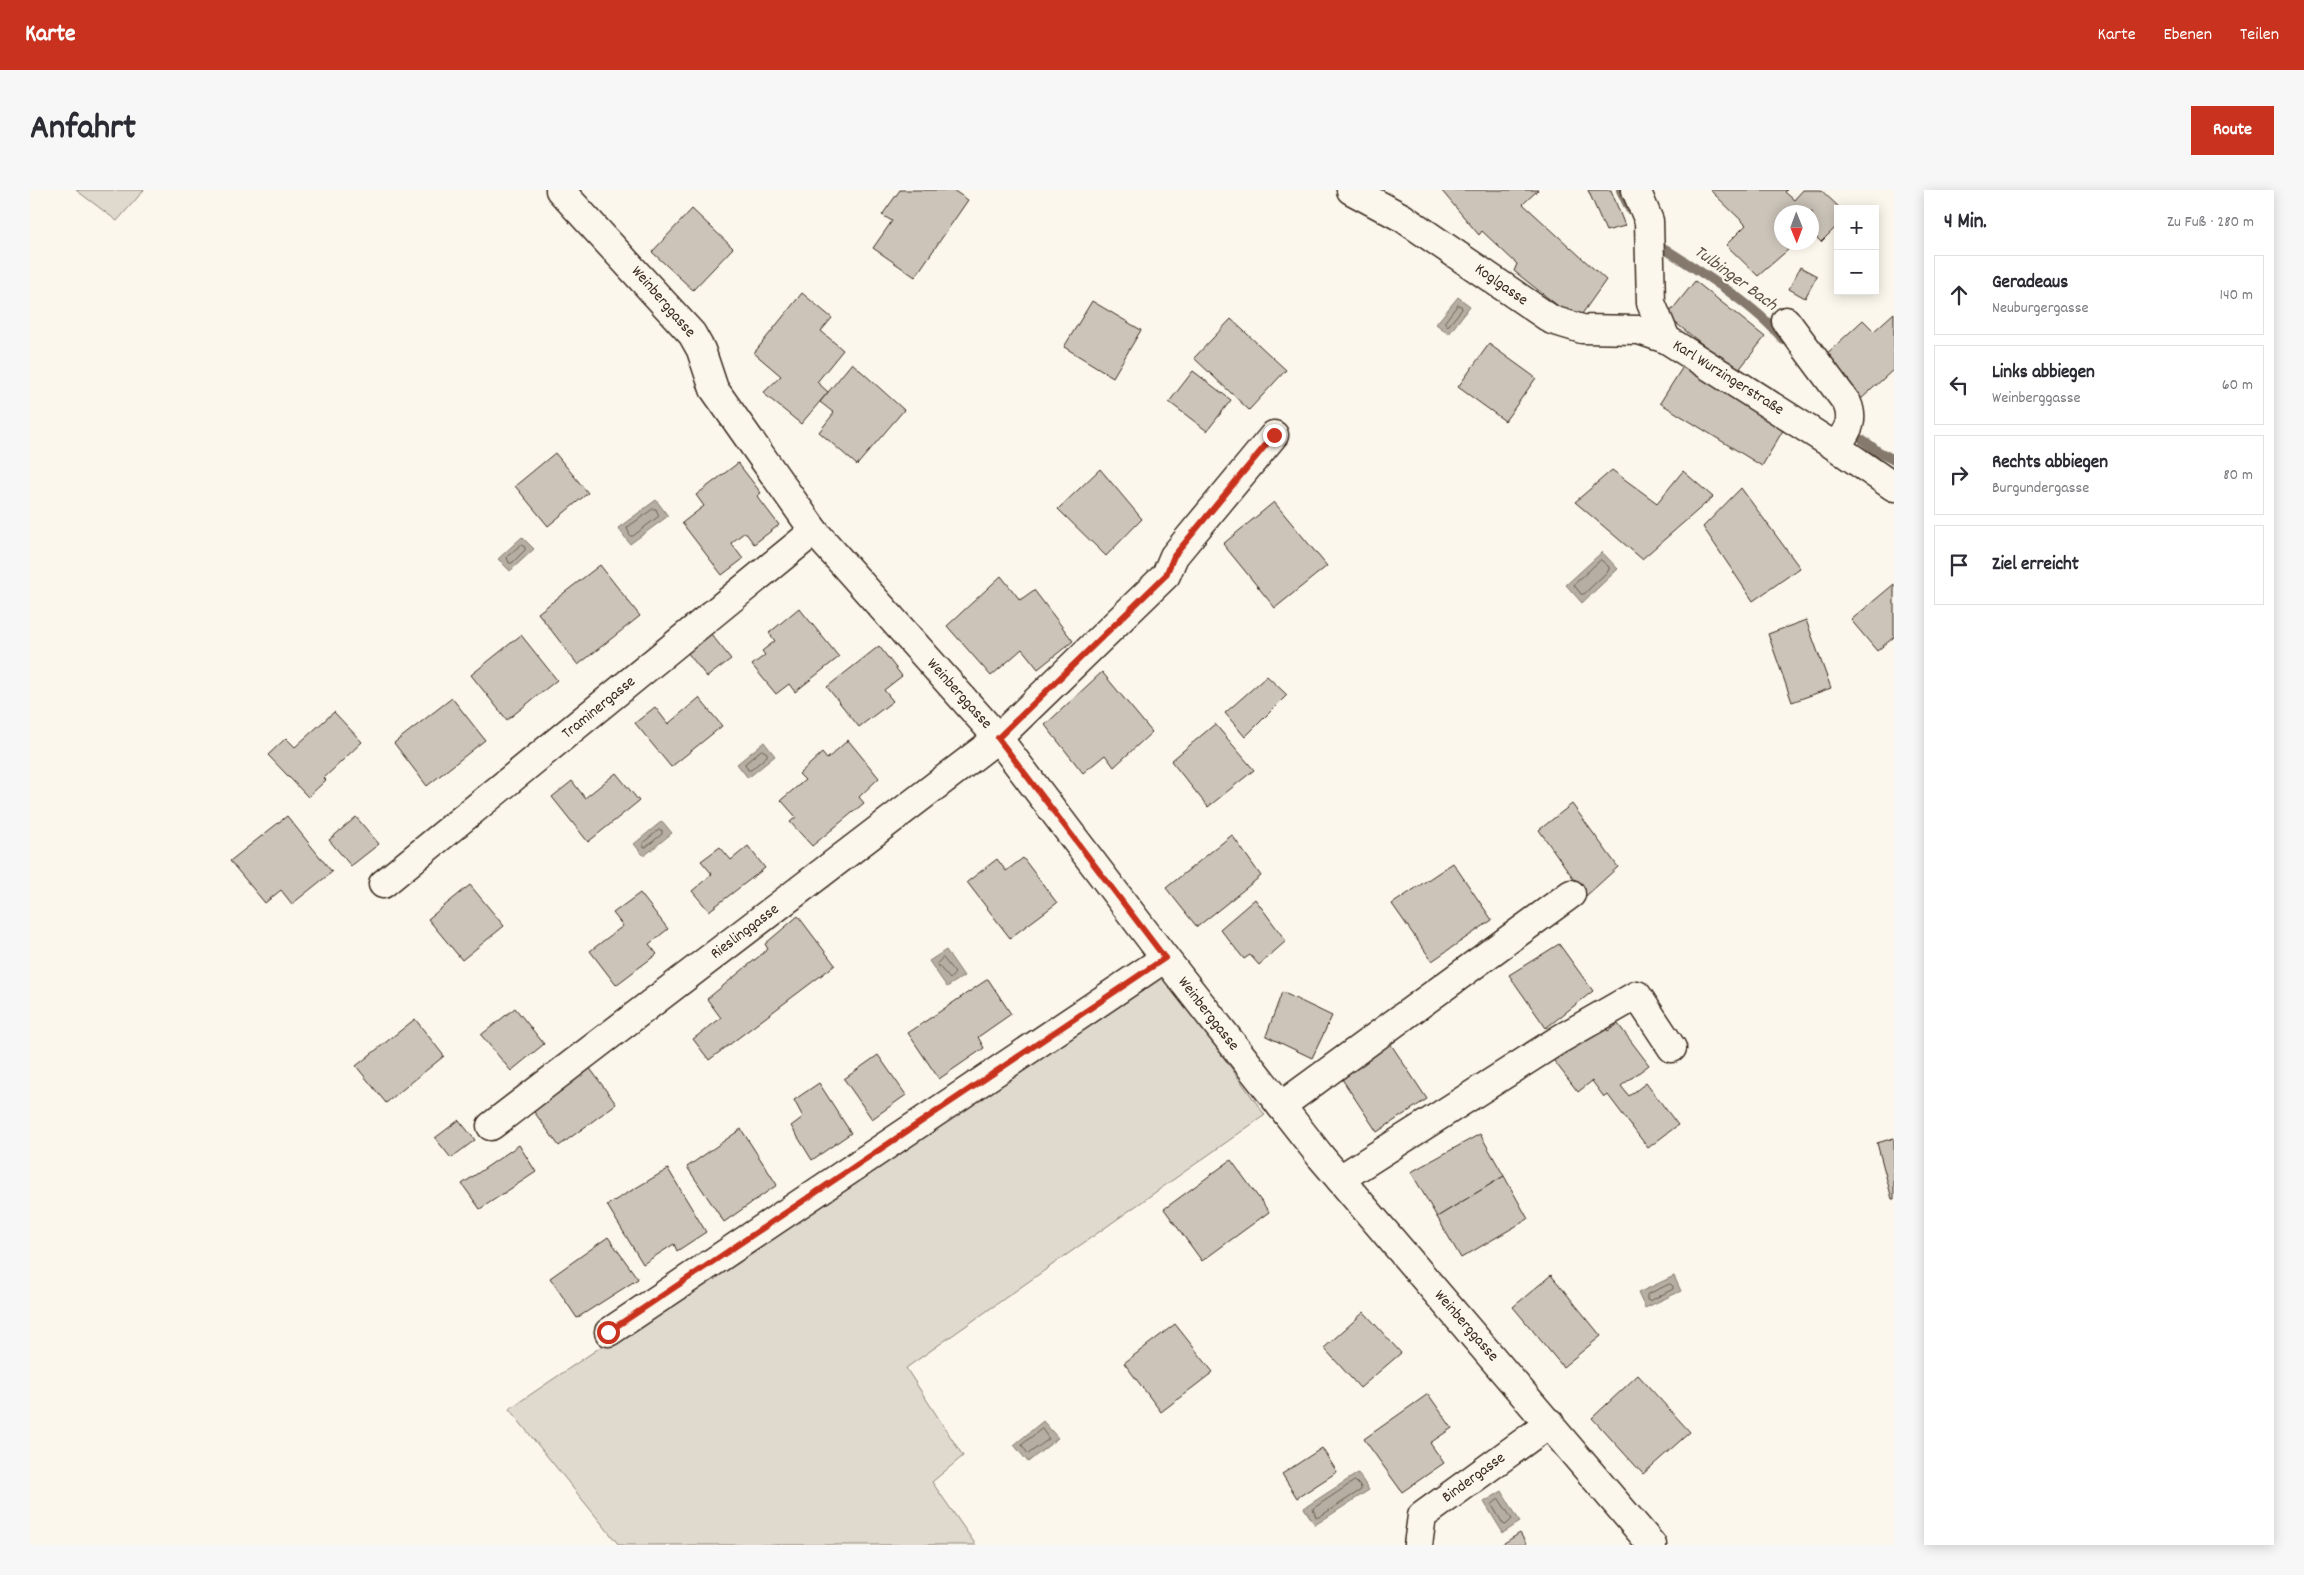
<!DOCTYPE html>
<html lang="de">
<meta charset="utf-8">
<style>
:root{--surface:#fff;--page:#f7f7f7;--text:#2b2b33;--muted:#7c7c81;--line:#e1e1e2;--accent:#c8321e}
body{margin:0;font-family:Dekko,sans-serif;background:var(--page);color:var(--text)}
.controls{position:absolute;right:15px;top:15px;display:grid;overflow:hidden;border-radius:0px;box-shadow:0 2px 12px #0003}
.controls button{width:45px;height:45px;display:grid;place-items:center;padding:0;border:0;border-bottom:1px solid var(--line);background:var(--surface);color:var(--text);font:25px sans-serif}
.compass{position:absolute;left:1744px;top:15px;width:45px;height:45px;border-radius:50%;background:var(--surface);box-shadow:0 2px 12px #0003;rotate:179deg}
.stop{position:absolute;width:15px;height:15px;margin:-11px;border:4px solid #c8321e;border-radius:50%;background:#fff}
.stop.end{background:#c8321e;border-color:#fff;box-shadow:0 1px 5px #0008}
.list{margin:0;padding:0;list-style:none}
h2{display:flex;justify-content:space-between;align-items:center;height:65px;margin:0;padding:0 20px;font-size:21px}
h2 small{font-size:16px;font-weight:400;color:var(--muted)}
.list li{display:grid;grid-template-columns:32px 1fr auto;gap:15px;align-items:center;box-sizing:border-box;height:80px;margin:0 10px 10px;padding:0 10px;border:1px solid var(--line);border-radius:0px}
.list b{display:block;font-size:19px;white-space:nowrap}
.list p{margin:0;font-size:16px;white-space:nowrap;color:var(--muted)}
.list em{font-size:16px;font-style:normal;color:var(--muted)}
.icon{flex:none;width:28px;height:28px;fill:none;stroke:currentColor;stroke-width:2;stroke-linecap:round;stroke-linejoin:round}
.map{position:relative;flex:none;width:1864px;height:1355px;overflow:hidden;border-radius:0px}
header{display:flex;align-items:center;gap:30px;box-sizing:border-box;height:70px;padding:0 25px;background:var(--accent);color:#fff}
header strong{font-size:24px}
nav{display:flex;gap:28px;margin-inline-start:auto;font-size:18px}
.intro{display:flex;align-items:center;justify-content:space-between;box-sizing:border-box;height:120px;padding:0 30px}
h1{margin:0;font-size:35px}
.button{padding:12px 22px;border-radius:0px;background:var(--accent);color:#fff;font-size:18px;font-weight:700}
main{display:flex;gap:30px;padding:0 30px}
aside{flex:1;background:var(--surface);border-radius:0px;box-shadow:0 2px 12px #0003}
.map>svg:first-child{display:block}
.green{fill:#dfd9ce;stroke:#8d8276}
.water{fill:#b6aea2;stroke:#85796d}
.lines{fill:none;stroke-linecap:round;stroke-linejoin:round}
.shore{stroke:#6c5f53;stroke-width:1}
.stream{stroke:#85796d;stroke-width:10}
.building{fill:#ccc4b9;stroke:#3b2a1e}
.minor-casing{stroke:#3b2a1e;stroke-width:31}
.minor{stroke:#fbf7ec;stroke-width:28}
.route{stroke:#c8321e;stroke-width:6}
.labels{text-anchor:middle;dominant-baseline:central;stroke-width:4;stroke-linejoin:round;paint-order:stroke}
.street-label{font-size:16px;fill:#3b2a1e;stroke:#fbf7ec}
.water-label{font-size:18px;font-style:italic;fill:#605246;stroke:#fbf7ec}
</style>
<header>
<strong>Karte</strong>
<nav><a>Karte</a><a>Ebenen</a><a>Teilen</a></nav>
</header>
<div class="intro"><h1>Anfahrt</h1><a class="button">Route</a></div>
<main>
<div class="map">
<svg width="1864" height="1355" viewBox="0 0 1864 1355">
<rect width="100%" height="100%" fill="#fbf7ec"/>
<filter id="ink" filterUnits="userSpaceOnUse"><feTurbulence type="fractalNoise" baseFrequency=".02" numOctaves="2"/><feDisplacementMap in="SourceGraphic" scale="10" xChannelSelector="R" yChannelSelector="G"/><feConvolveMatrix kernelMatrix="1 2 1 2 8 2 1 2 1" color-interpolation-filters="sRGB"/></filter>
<g filter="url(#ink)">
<g class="green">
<polygon points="46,0 114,0 87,31"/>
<polygon points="1130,779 1235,925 876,1178 933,1266 902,1292 946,1355 589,1355 479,1219"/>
</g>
<g class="water">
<polygon points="1428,107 1440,116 1419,144 1406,134"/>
<polygon points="626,310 638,326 600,354 588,338"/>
<polygon points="492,347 504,359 480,381 468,369"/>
<polygon points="1572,362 1588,379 1552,413 1536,395"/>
<polygon points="734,552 745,566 718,588 707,574"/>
<polygon points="632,631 642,643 614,666 604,654"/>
<polygon points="916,760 934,786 917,797 899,771"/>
<polygon points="1644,1086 1651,1101 1615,1118 1608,1103"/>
<polygon points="1013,1231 1028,1248 998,1272 984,1255"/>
<polygon points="1328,1283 1339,1300 1285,1335 1274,1318"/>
<polygon points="1472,1301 1490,1332 1473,1343 1454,1312"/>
</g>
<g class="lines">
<g class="shore">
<polygon points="1428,115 1431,116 1432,119 1419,135 1416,136 1415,132"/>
<polygon points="623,319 626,319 629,326 603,346 600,346 597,338"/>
<polygon points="491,355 495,357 495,360 482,373 479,373 477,367"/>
<polygon points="1571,370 1579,377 1579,380 1554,404 1551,404 1544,395"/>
<polygon points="732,560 737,563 737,566 721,580 718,580 715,574"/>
<polygon points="629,640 632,640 632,644 616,657 613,657 613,653"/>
<polygon points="913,768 925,783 920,789 907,774"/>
<polygon points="1640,1094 1643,1096 1643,1099 1620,1111 1617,1110 1617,1105"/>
<polygon points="1012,1239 1019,1249 998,1264 992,1255"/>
<polygon points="1325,1291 1331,1297 1331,1300 1289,1327 1286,1327 1283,1319"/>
<polygon points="1469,1309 1482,1329 1476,1335 1473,1334 1462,1315"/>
</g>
<g class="stream">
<polyline points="1591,0 1600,19"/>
<path d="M1635,59c36,23 91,57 118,90"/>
<polyline points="1833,250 1847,261 1864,270"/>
</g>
</g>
<g class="building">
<polygon points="870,0 923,0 938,10 885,87 843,58 862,31 852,25"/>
<polygon points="1411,0 1508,0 1493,14 1576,90 1547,131 1484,81 1487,74 1452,41 1449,45"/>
<polygon points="1558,0 1581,0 1595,36 1576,41"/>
<polygon points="1680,0 1757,0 1755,2 1764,10 1773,0 1791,0 1811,19 1808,19 1808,35 1791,52 1782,43 1782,22 1752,22 1752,52 1767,52 1728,86 1696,55 1716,35"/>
<polygon points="662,19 703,58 663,100 622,62"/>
<polygon points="1770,77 1787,86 1775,108 1759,99"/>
<polygon points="1665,91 1735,147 1707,182 1637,126"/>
<polygon points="772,103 802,128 791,141 813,160 787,192 798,202 771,234 733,203 751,186 724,163"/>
<polygon points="1062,111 1111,140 1083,187 1034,157"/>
<polygon points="1864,123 1864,179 1830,210 1792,168 1833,130 1844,141"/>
<polygon points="1201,129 1256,180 1219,220 1164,168"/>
<polygon points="1459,154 1506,188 1475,231 1428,197"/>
<polygon points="822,173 874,220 827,275 789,242 804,223 790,212"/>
<polygon points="1654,175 1755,237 1732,276 1630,213"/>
<polygon points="1163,181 1201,210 1177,241 1139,212"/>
<polygon points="525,263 558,303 518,336 485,296"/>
<polygon points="708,273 731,303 727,306 749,335 724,354 715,342 701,353 713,369 692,385 652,333 674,316 666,305"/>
<polygon points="1070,279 1112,329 1076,366 1028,319"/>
<polygon points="1582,280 1627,313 1653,281 1683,307 1612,369 1545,312"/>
<polygon points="1711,298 1770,378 1723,411 1673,337"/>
<polygon points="1244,312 1297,376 1245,418 1193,354"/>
<polygon points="570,375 610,426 548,475 508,423"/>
<polygon points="971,386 990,410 1004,400 1043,451 1008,479 992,459 961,486 917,436"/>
<polygon points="1864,394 1864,447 1847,461 1821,430"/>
<polygon points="769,418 809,467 765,502 759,494 746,504 722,475 735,465 732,461 745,451 739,443"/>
<polygon points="1776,430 1801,498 1762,512 1738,444"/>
<polygon points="681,444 701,469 677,487 657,462"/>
<polygon points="491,445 527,490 477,530 441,485"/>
<polygon points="849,456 872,486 854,500 863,511 829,537 797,497"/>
<polygon points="1072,482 1122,542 1084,577 1075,565 1053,583 1015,535"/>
<polygon points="1237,486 1257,505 1215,547 1195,523"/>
<polygon points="422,508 455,550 397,596 364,553"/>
<polygon points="669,508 692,536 641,577 605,533 625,517 638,534"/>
<polygon points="304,522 332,552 294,588 296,590 278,607 238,565 256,548 265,557"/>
<polygon points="1185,534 1224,580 1178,617 1141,571"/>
<polygon points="818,550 849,588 829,607 834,613 782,656 760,632 766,627 751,610 775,590 769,584 792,563 797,569"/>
<polygon points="586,583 609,611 558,652 522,607 542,591 555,608"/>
<polygon points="1542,614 1588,677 1556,706 1509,640"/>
<polygon points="257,626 302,682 262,714 251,700 235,713 200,671"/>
<polygon points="326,627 349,654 321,676 299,650"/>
<polygon points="1202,645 1231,686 1167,737 1136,698"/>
<polygon points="718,656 735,678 679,721 662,701 682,684 671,671 690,657 701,670"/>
<polygon points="993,668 1027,713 980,748 937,692 967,669 976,681"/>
<polygon points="1423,673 1462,730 1402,771 1362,714"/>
<polygon points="440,695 474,736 432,770 398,729"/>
<polygon points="610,703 638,739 619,754 627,764 586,795 560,761 593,736 583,723"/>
<polygon points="1225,709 1256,751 1229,775 1220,765 1214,769 1190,739"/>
<polygon points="768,726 805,775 679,870 663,849 691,828 677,809 738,759 735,754"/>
<polygon points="1529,754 1563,801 1516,838 1479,785"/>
<polygon points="958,789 981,824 948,847 954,858 909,889 878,843"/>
<polygon points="1252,802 1302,826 1282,868 1236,846"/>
<polygon points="485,818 514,854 481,881 451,845"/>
<polygon points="385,829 414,866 356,913 326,876"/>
<polygon points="1570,830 1578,841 1588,834 1619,875 1591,896 1599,906 1616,893 1648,935 1618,958 1578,905 1574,907 1562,891 1548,902 1521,867"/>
<polygon points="1360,853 1397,909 1347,942 1310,886"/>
<polygon points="848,865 876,905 842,929 814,889"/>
<polygon points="559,877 586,914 529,956 502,919"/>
<polygon points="789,893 821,943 782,970 761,936 773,927 764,910"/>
<polygon points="429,930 445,950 421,968 405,948"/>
<polygon points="711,939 747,995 694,1032 657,977"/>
<polygon points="1450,944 1474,986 1407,1027 1381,982"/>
<polygon points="1864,948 1864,1009 1862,1009 1847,953"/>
<polygon points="489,955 506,982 450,1019 432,994"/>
<polygon points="1201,970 1239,1022 1172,1071 1134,1019"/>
<polygon points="638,979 676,1042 647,1061 644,1054 613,1074 577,1015"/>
<polygon points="1474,986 1498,1029 1431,1068 1407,1027"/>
<polygon points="578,1047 608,1089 547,1128 520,1088"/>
<polygon points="1521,1085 1571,1146 1533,1177 1483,1117"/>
<polygon points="1334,1122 1371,1163 1330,1198 1294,1158"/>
<polygon points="1145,1134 1183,1182 1131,1222 1094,1173"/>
<polygon points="1608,1185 1660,1242 1613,1284 1562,1228"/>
<polygon points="1398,1204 1422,1238 1400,1253 1414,1273 1372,1302 1334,1249"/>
<polygon points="1292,1258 1307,1282 1267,1308 1252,1284"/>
<polygon points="1490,1343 1497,1355 1471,1355"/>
</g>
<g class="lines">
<g class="minor-casing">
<g id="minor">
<polyline points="530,0 662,144 671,160 684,199 784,341 968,548 1135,768 1291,967 1622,1355"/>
<polyline points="1321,0 1373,28 1522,130 1552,139 1609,140 1636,149 1806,257 1864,297"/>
<polyline points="1606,0 1619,31 1621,113 1636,149"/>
<path d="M1756,131l61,82c8,19 0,28 -11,44"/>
<polyline points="353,694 784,341"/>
<polyline points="1251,916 1541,704"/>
<polyline points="461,936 968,548 1136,385 1144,366 1244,245"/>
<polyline points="1310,989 1530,849 1607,805 1642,858"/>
<polyline points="579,1142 1135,768"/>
<polyline points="1388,1355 1392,1326 1520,1233"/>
</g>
</g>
<use href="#minor" class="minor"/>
</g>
</g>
<g class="lines" filter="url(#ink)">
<polyline class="route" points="578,1142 1135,768 968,548 1136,385 1144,366 1244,245"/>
</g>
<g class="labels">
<g class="street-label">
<text transform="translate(1471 95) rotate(35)">Koglgasse</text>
<text transform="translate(633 112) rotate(49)">Weinberggasse</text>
<text transform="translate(1698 188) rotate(32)">Karl Wurzingerstraße</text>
<text transform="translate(929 504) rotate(48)">Weinberggasse</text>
<text transform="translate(569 518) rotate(-39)">Traminergasse</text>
<text transform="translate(715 742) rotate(-37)">Rieslinggasse</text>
<text transform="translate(1178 824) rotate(52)">Weinberggasse</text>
<text transform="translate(1436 1136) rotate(49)">Weinberggasse</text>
<text transform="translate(1444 1288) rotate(-36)">Bindergasse</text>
</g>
<g class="water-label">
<text transform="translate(1705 89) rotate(36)">Tulbinger Bach</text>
</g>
</g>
</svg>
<div class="controls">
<button>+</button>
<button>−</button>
</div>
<svg class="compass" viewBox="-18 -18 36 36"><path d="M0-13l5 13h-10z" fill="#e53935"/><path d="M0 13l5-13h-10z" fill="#7c7c81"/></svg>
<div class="stop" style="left:578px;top:1142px"></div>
<div class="stop end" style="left:1244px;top:245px"></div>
</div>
<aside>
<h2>4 Min.<small>Zu Fuß · 280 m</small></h2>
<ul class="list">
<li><svg class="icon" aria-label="ahead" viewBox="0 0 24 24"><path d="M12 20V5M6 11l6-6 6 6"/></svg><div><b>Geradeaus</b><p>Neuburgergasse</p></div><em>140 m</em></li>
<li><svg class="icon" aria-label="left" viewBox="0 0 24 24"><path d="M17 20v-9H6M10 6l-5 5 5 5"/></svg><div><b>Links abbiegen</b><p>Weinberggasse</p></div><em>60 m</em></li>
<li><svg class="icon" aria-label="right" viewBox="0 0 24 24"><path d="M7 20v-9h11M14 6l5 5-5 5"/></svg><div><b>Rechts abbiegen</b><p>Burgundergasse</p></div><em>80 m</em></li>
<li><svg class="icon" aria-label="arrive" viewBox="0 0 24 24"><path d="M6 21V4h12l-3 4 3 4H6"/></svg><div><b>Ziel erreicht</b></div></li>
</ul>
</aside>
</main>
